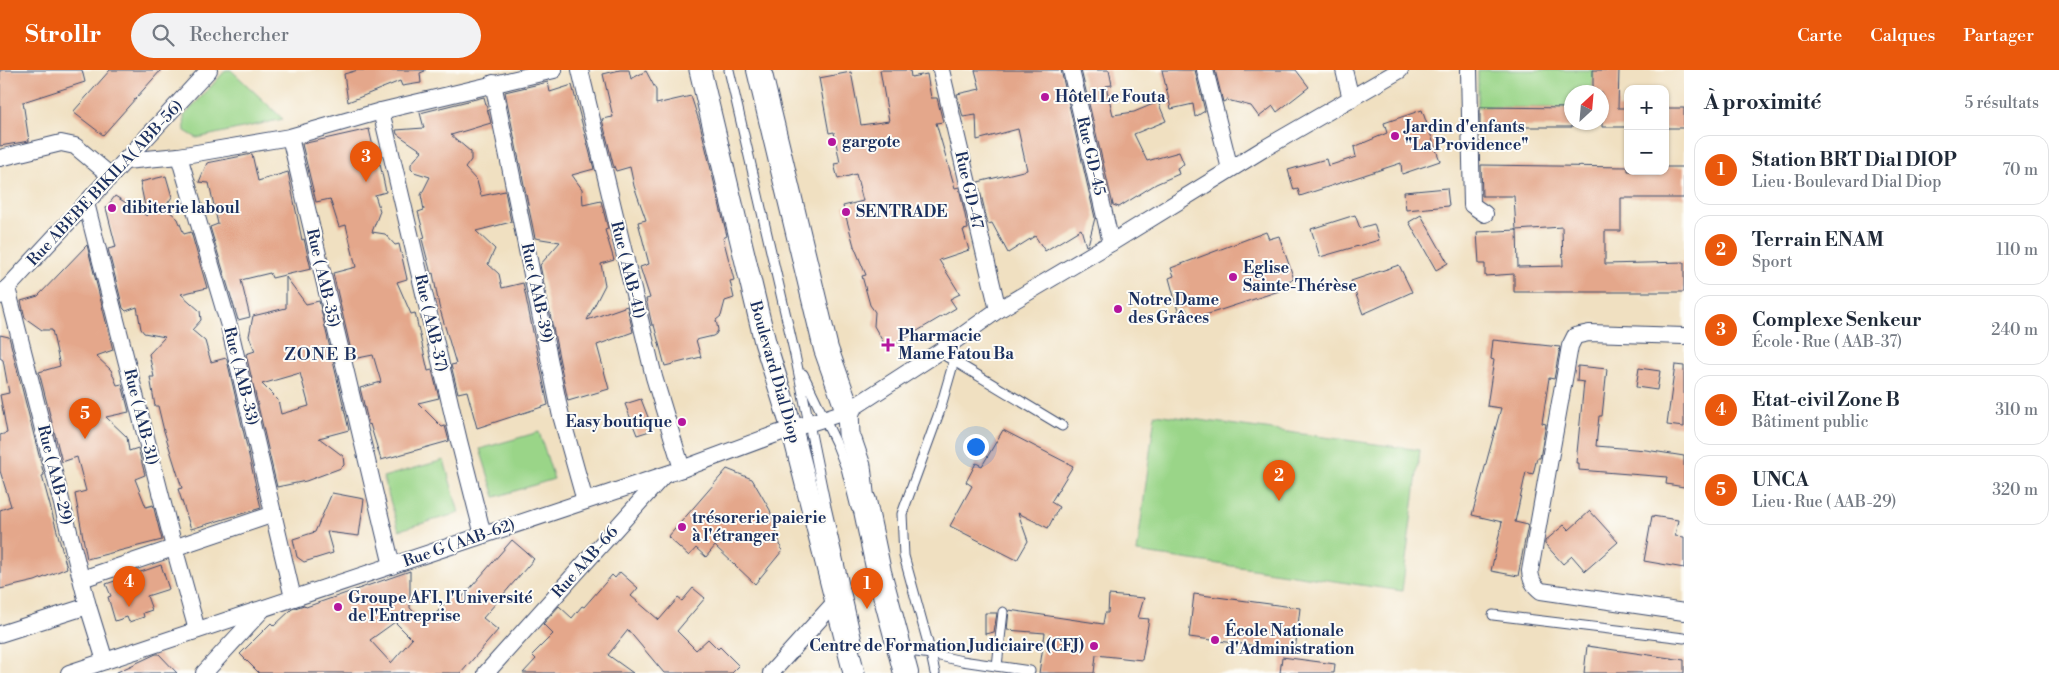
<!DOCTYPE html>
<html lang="fr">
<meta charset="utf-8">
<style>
:root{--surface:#fff;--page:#f2f2f3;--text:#1f2937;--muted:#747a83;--line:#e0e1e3;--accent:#ea580c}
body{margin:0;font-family:"Libre Bodoni",serif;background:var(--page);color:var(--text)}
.controls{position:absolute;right:15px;top:15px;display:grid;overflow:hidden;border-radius:10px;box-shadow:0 1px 4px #0004}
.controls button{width:45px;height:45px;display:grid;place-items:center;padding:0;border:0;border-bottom:1px solid var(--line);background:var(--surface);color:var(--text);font:25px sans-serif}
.compass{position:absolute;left:1564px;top:15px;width:45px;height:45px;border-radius:50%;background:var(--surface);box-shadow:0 1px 4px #0004;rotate:26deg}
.you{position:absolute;left:975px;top:376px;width:18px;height:18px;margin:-12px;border:4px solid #fff;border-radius:50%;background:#1a73e8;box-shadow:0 0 0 8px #1a73e833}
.badge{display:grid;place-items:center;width:32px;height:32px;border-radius:50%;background:var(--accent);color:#fff;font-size:16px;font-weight:700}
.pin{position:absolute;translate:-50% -41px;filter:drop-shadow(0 1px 2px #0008)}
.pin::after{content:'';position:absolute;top:26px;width:18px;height:15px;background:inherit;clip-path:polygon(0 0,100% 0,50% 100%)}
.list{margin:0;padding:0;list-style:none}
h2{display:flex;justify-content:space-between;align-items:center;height:65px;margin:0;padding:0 20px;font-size:21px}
h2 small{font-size:16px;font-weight:400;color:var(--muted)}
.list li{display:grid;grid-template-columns:32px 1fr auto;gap:15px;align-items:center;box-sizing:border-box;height:70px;margin:0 10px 10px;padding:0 10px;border:1px solid var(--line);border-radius:15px}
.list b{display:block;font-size:19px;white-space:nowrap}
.list p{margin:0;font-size:16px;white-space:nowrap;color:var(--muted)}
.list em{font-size:16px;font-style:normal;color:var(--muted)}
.icon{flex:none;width:28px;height:28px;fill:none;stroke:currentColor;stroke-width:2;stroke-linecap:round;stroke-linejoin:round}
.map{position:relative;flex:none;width:1684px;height:603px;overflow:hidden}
header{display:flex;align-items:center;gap:30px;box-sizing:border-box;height:70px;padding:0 25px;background:var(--accent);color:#fff}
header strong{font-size:24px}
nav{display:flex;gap:28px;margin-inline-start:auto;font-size:18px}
.search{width:350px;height:45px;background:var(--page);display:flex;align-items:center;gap:12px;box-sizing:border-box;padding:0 18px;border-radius:28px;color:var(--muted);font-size:19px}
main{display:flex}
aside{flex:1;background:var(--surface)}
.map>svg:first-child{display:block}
.green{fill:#9ad588;stroke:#5a8273}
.building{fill:#e4a78b;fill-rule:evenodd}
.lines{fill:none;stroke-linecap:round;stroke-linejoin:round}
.service-casing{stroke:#3b4a6d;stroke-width:11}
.minor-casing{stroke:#3b4a6d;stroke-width:18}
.tertiary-casing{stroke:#3b4a6d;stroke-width:23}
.secondary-casing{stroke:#3b4a6d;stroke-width:26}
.service{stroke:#fff;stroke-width:9}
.minor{stroke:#fff;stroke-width:16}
.tertiary{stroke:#fff;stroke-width:21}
.secondary{stroke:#fff;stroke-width:24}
.poi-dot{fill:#b5179e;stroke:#fdfcf7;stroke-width:2}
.labels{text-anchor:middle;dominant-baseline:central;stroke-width:4;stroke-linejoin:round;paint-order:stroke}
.poi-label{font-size:16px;font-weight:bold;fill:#1b2f5e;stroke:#fdfcf7;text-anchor:start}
.street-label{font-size:16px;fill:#1b2f5e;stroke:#fdfcf7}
.neighbourhood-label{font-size:18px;letter-spacing:1px;fill:#1b2f5e;stroke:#fdfcf7}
</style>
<header>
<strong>Strollr</strong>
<div class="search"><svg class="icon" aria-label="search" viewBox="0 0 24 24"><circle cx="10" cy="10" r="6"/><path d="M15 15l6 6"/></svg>Rechercher</div>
<nav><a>Carte</a><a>Calques</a><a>Partager</a></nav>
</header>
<main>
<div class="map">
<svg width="1684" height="603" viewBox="0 0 1684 603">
<rect width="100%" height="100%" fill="#fdfcf7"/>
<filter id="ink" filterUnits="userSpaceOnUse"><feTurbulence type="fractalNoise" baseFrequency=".02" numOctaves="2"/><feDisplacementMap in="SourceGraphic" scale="10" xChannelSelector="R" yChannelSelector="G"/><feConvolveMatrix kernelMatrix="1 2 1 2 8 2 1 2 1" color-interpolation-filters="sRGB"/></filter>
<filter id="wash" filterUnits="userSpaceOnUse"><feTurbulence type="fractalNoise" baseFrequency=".0096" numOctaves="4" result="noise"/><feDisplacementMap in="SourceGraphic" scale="20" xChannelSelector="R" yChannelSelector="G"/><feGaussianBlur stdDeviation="1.12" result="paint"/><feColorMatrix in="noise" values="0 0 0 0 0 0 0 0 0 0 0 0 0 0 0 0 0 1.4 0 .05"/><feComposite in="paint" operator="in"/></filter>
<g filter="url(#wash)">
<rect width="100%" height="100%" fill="#f0e0c1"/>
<g class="green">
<polygon points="226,0 231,0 283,49 197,68 185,61 184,46"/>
<polygon points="1478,0 1593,0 1593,22 1572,22 1571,38 1478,37"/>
<polygon points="1155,344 1420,380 1402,521 1137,482"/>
<polygon points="539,362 554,409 495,427 480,379"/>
<polygon points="444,390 459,443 399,460 383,407"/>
</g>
<g id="blocks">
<g class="building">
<polygon points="0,0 82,0 85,12 23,32 29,71 0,76"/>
<polygon points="110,0 161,0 103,65 73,42"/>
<polygon points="358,0 425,0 425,1 420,3 421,13 402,16 400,11 348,32 344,4"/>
<polygon points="620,0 629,0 631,9 646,1 656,20 656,34 691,26 700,54 727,166 723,168 734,210 730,211 734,228 725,231 721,246 716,250 718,260 716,264 713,266 696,270 701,287 665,296 654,255 652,255 646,229 650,228 640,197 649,194 638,152 646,150 634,116 630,97 616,101 613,94 602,49 613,47 603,4"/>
<polygon points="880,0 910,0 911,7 927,4 931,28 937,28 943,52 936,53 955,118 959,117 968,159 963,160 969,180 939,190 960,224 950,229 956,238 887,279 874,256 875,242 870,235 862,206 866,205 854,176 843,136 863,131 856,104 838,109 834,94 840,93 834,62 829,63 819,8 851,2 861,55 889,51"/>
<polygon points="975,0 1061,0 1095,148 1088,175 1086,176 1081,159 1045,181 1035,166 1008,183 992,153 988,154 978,112 1027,100 1018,59 977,70 976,45 963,47 957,24 980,19"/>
<polygon points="1081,0 1109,0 1112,15 1106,16 1113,45 1134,42 1158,32 1166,51 1134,64 1147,91 1179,82 1184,94 1177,98 1179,104 1156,114 1119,137 1113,135"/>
<polygon points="1162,0 1195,0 1205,41 1195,47 1193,34 1171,39"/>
<polygon points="1215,0 1296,0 1309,17 1277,42 1273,36 1259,47 1251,36 1227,30 1223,32"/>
<polygon points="1593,0 1619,0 1618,38 1628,38 1628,57 1602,57 1602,22 1593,22"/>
<polygon points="548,12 550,22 572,15 594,99 572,105 582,119 583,135 601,131 608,159 605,160 614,190 601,194 605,215 587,250 627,236 633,262 597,275 609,319 568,331 540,195 560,172 535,168 505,22"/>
<polygon points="484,27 491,53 451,65 471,82 471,90 465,98 477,111 481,126 505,121 511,152 476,161 495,179 488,194 499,204 502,218 523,213 548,335 477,358 467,321 458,323 451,295 456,294 439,236 433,203 431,204 422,169 425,168 418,142 424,140 421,125 430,107 414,102 411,99 411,94 422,81 397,64 396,60 424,58 420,43"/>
<polygon points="1480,37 1572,38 1572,57 1480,57"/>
<rect x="1665" y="38" width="19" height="20"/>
<polygon points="1422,40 1440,91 1402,104 1401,93 1300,126 1298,119 1294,120 1288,100 1326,89 1328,96 1356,87 1354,77 1387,63 1384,53"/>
<polygon points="369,59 377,94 380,94 386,122 375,125 380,141 372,162 385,164 395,175 399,174 407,209 397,212 411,244 415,243 428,301 432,300 439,328 418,333 442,357 445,356 449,371 381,390 370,354 369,355 360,318 381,312 373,285 353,289 333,203 356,197 346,155 339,157 330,129 316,132 302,74"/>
<polygon points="252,84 258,111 288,102 302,170 304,169 311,199 272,208 270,203 241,210 250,247 238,250 210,157 218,154 209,113 199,112 207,93"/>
<polygon points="1481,95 1628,97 1628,101 1665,101 1665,97 1684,97 1684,128 1621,128 1621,161 1605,161 1605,194 1684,192 1684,222 1514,222 1514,204 1485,206 1485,194 1479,194 1477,162 1517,160 1518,197 1563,196 1562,157 1516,160 1514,126 1482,126"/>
<polygon points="166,106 172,127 165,137 178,149 184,164 191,162 207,218 181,224 200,241 201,250 192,260 205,271 211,292 226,288 227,290 261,438 191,459 178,419 182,418 164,361 158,336 155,336 150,307 154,307 149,284 165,267 144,263 141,259 137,237 126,241 123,238 108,179 116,177 106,138 115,126 147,146 140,112"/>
<polygon points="1447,118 1449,136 1406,140 1404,122"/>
<polygon points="1355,145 1360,158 1374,154 1379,170 1320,187 1311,159"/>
<polygon points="1421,145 1448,193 1436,200 1409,152"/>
<polygon points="1266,162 1269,169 1279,166 1294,209 1278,214 1279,221 1190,250 1186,239 1178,241 1169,208 1174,206 1171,198"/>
<polygon points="87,175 113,280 96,286 111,300 117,315 122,314 129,342 106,347 127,367 129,381 138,378 145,405 135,409 146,437 153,435 162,470 87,489 75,424 86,421 77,387 62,392 39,302 60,296 52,260 42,260 25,248 21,231 38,226"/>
<polygon points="1399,195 1412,222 1363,244 1351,211"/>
<path d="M286,207l20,27 13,-3 30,129 -30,8 24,18 1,9 -3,3 -35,13 -29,6 -31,-133 9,-3 -6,-15 4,-20 33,-8zM300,303l9,33 -28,8 -3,-14 -16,-16z"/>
<polygon points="0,265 9,267 44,405 42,406 67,498 35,511 0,519 0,440 11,436 0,401 0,365 7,363 0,325 9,323 3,290 0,288"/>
<polygon points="1493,270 1560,277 1554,309 1549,308 1542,353 1546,354 1540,388 1537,388 1533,404 1526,402 1515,452 1528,455 1518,506 1491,501 1502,452 1472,445 1501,338 1487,336 1494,290 1491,289"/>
<polygon points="1675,295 1684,296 1684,357 1667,355"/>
<polygon points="1578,296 1607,299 1602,346 1599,346 1596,376 1646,380 1684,386 1684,417 1666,414 1667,407 1579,400 1579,393 1576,393 1584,312 1577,311"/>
<polygon points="1639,298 1660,301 1657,320 1636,317"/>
<polygon points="641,329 653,360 637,365 625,334"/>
<polygon points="1003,360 1073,396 1051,432 1059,437 1048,458 1018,443 1028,471 1017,490 950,456 972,416 966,412 976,393 982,396"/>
<polygon points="727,399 752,409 770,440 782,481 755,514 715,476 706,487 696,478 689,486 668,467"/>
<polygon points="332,423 364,429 359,466 327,462 333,483 304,492 297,487 293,469 315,462"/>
<polygon points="1590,441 1618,472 1585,501 1572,486 1563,494 1545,474 1545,471 1564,455 1569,460"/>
<polygon points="1652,446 1678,450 1675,466 1684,467 1684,498 1644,491"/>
<path d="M512,470l22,19 -51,59 15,12 -37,43h-202l-19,-19 31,-31 3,3 18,-17 12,-4 2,2 104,-36v37l17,16 26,-30 7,6zM395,552l17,17 -21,24 -21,-23z"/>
<polygon points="161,495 169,519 147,526 152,540 143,543 144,547 129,552 127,547 115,551 108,527 111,526 106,514"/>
<polygon points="620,502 638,518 631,526 659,550 678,528 682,531 693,518 705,528 677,561 696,580 708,569 718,579 720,577 739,596 732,603 664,603 628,560 608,585 633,603 523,603 536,589 532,585 553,564 543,554 559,536 572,548 582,536 584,537 612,505 615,508"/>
<polygon points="1194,524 1300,538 1295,581 1189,567"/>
<polygon points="1109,525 1144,528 1138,548 1149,549 1142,590 1096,585 1094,603 1039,603 1045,563 1007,560 1009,540 1103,554 1105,543 1108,543"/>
<polygon points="985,543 997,543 994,562 985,564"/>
<polygon points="1587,576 1684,590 1684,603 1584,603"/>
<polygon points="159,584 177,603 115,603 156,584"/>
<polygon points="1282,587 1335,594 1334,603 1280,603"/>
</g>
</g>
</g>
<g filter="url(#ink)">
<use href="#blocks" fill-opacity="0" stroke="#3b4a6d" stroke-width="1"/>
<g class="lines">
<g class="service-casing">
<g id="service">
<polyline points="729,0 795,285 826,437 858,575"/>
<polyline points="939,282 1062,356"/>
<polyline points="954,291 939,343 902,444 904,486 931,584 962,591 1030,601"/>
<polyline points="803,304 837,375 846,398 856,438"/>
<polyline points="1493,545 1684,568"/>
<polyline points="901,580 931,584 935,603"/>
<polyline points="997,596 1003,542"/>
</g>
</g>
<g class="minor-casing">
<g id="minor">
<polyline points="580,0 654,307 682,399"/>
<polyline points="941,0 998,240"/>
<polyline points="1071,0 1111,173"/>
<polyline points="1205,0 1230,99"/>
<polyline points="1344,0 1351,29"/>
<polyline points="1469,0 1472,135 1485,144"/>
<polyline points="493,13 560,342 585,431"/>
<polyline points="381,41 459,371 483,465"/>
<polyline points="290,67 392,496"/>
<polyline points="179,86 229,256 293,528"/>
<polyline points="0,88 61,73 75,76 111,106"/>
<polyline points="125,91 179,86 290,67 381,41 554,0"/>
<polyline points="86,133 174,477 197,560"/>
<polyline points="7,218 88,536 105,591"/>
<polyline points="0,226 209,0"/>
<path d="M1684,266l-95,-3 -14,3 -5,10 -40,225c1,9 3,14 11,20l143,21"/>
<polyline points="82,509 274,444"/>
<polyline points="0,564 88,536"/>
<polyline points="69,603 682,399 779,363 848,341 939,282 998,240 1111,173 1265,78 1400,0"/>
<polyline points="204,603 262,540"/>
<polyline points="486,603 663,406"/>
<polyline points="771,603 836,531"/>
</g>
</g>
<g class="tertiary-casing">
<g id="tertiary">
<polyline points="700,0 765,272 792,359 854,603"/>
<polyline points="848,341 849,364 860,396 864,431"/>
</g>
</g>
<g class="secondary-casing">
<g id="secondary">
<polyline points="759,0 826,279 848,341"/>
<polyline points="864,431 879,502 906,603"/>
</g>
</g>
<use href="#service" class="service"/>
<use href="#minor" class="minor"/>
<use href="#tertiary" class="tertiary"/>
<use href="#secondary" class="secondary"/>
</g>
</g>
<g class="poi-dot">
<circle cx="1045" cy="27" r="5"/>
<circle cx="1395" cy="66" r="5"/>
<circle cx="832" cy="72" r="5"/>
<circle cx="112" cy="138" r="5"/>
<circle cx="846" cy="142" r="5"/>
<circle cx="1233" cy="207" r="5"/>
<circle cx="1118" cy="239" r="5"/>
<path d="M885.5 267.5h5v5h5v5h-5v5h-5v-5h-5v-5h5z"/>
<circle cx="682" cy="352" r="5"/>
<circle cx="682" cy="457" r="5"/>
<circle cx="338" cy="537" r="5"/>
<circle cx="1215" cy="570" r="5"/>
<circle cx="1094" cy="576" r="5"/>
</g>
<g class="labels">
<g class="poi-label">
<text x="1055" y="27">Hôtel Le Fouta</text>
<text x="1405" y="57">Jardin d'enfants<tspan x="1405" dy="18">"La Providence"</tspan></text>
<text x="842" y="72">gargote</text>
<text x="122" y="138">dibiterie laboul</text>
<text x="856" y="142">SENTRADE</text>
<text x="1243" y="198">Eglise<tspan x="1243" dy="18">Sainte-Thérèse</tspan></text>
<text x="1128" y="230">Notre Dame<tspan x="1128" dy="18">des Grâces</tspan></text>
<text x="898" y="266">Pharmacie<tspan x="898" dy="18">Mame Fatou Ba</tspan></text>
<text x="672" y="352" text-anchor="end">Easy boutique</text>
<text x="692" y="448">trésorerie paierie<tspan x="692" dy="18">à l'étranger</tspan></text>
<text x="348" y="528">Groupe AFI, l'Université<tspan x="348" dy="18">de l'Entreprise</tspan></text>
<text x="1225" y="561">École Nationale<tspan x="1225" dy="18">d'Administration</tspan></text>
<text x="1084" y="576" text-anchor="end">Centre de Formation Judiciaire (CFJ)</text>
</g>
<g class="street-label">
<text transform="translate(1091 86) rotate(77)">Rue GD-45</text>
<text transform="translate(105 113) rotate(-47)">Rue ABEBE BIKILA( ABB-56)</text>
<text transform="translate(969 120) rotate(77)">Rue GD-47</text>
<text transform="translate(628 200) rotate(76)">Rue ( AAB-41)</text>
<text transform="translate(323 208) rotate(77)">Rue ( AAB-35)</text>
<text transform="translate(537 223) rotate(78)">Rue ( AAB-39)</text>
<text transform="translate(431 253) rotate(77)">Rue ( AAB-37)</text>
<text transform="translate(775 302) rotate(74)">Boulevard Dial Diop</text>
<text transform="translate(241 306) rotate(76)">Rue ( AAB-33)</text>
<text transform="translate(141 347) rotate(76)">Rue ( AAB-31)</text>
<text transform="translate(55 405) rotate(76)">Rue ( AAB-29)</text>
<text transform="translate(459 473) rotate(-19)">Rue G ( AAB-62)</text>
<text transform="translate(585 492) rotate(-48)">Rue AAB-66</text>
</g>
<g class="neighbourhood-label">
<text x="321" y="284">ZONE B</text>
</g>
</g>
</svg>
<div class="controls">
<button>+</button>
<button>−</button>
</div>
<svg class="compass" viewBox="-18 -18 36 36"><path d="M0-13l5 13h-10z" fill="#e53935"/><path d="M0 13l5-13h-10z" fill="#747a83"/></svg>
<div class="you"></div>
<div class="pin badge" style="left:867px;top:539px">1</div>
<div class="pin badge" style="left:1279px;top:431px">2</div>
<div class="pin badge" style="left:366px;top:112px">3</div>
<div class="pin badge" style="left:129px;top:537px">4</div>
<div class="pin badge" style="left:85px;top:369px">5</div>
</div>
<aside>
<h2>À proximité<small>5 résultats</small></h2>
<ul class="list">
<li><span class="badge">1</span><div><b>Station BRT Dial DIOP</b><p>Lieu · Boulevard Dial Diop</p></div><em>70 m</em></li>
<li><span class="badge">2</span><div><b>Terrain ENAM</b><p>Sport</p></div><em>110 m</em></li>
<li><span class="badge">3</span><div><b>Complexe Senkeur</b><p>École · Rue ( AAB-37)</p></div><em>240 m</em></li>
<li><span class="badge">4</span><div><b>Etat-civil Zone B</b><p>Bâtiment public</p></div><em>310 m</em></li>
<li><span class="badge">5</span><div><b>UNCA</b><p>Lieu · Rue ( AAB-29)</p></div><em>320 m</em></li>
</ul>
</aside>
</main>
